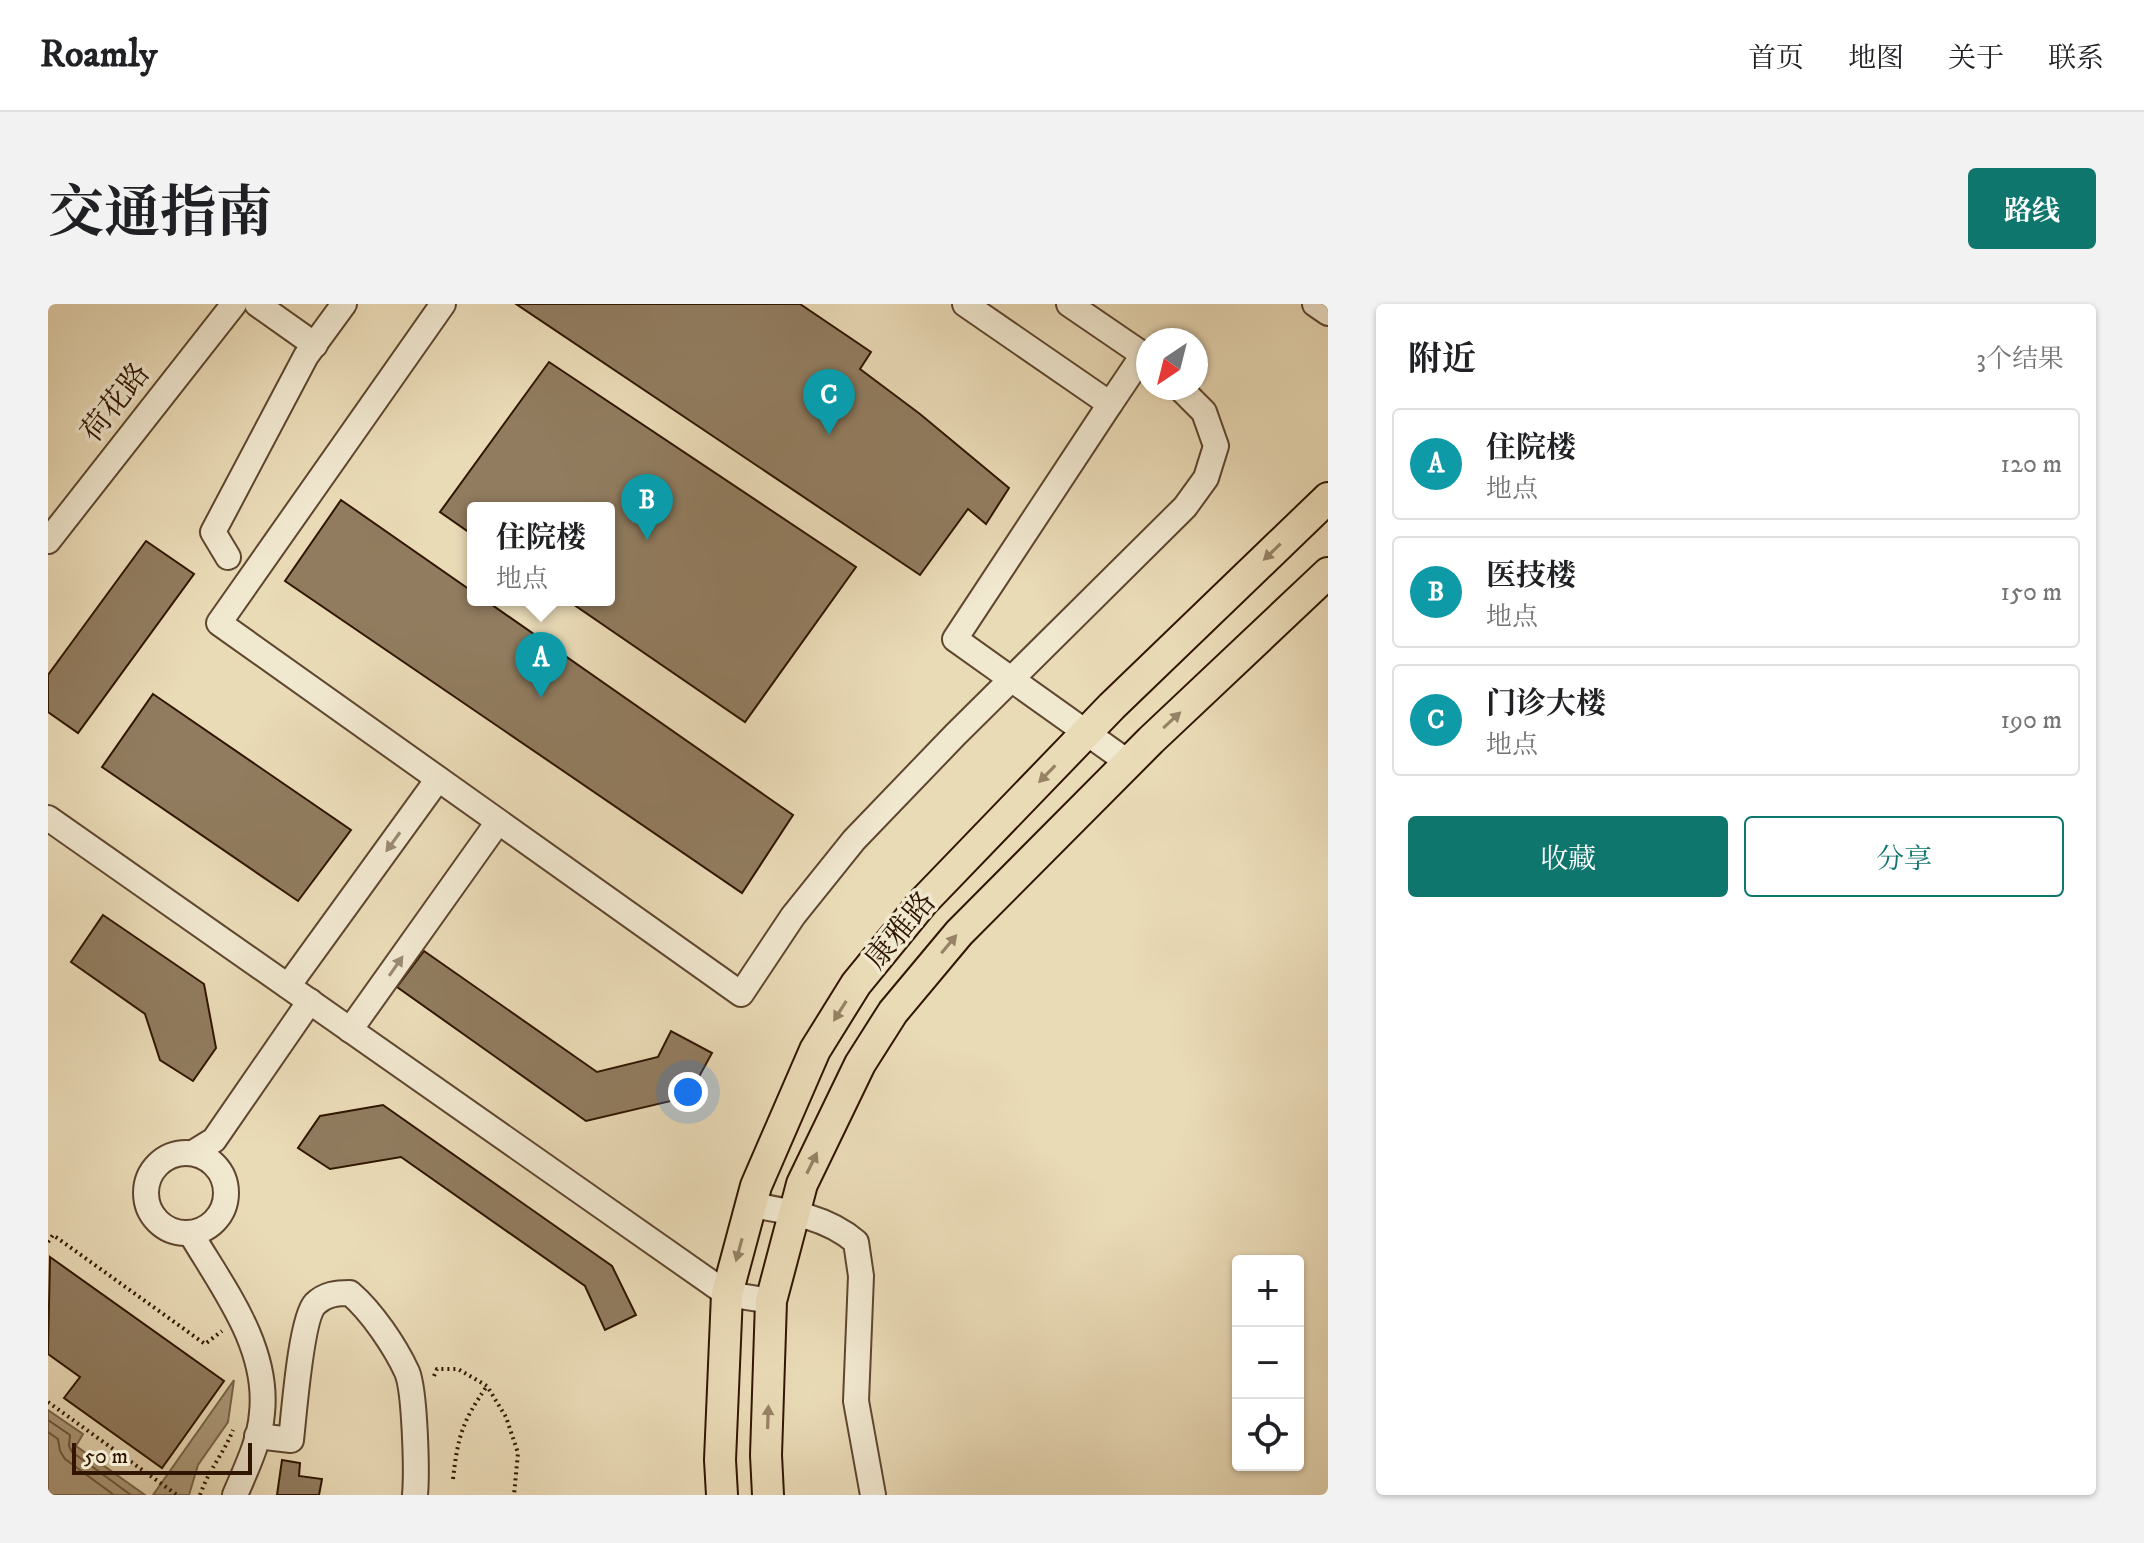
<!DOCTYPE html>
<html lang="zh">
<meta charset="utf-8">
<style>
:root{--surface:#fff;--page:#f2f2f2;--text:#202124;--muted:#757577;--line:#e0e0e0;--accent:#0f766e}
body{margin:0;font-family:"IM FELL DW Pica","Noto Serif SC",serif;background:var(--page);color:var(--text)}
.controls{position:absolute;right:24px;bottom:24px;display:grid;overflow:hidden;border-radius:8px;box-shadow:0 2px 6px #0004}
.controls button{width:72px;height:72px;display:grid;place-items:center;padding:0;border:0;border-bottom:2px solid var(--line);background:var(--surface);color:var(--text);font:40px sans-serif}
.compass{position:absolute;left:1088px;top:24px;width:72px;height:72px;border-radius:50%;background:var(--surface);box-shadow:0 2px 6px #0004;rotate:215deg}
.scale{position:absolute;left:24px;bottom:20px;width:180px;box-sizing:border-box;padding-left:8px;border:4px solid #301500;border-top:0;font-size:22px;line-height:28px;white-space:nowrap;color:#301500;-webkit-text-stroke:6px #f1e8d0;paint-order:stroke}
.you{position:absolute;left:640px;top:788px;width:28px;height:28px;margin:-20px;border:6px solid #fff;border-radius:50%;background:#1a73e8;box-shadow:0 0 0 12px #1a73e833}
.badge{display:grid;place-items:center;width:52px;height:52px;border-radius:50%;background:var(--accent);color:#fff;font-size:26px;font-weight:700}
.pin{position:absolute;translate:-50% -66px;filter:drop-shadow(0 2px 4px #0008)}
.pin::after{content:'';position:absolute;top:42px;width:28px;height:24px;background:inherit;clip-path:polygon(0 0,100% 0,50% 100%)}
.popup{position:absolute;left:419px;top:198px;width:148px;height:104px;box-sizing:border-box;display:grid;place-content:center;border-radius:8px;background:var(--surface);filter:drop-shadow(0 2px 6px #0005);font-size:26px;white-space:nowrap;color:var(--muted)}
.popup b{font-size:30px;color:var(--text)}
.popup::after{content:'';position:absolute;left:50%;top:100%;margin-left:-16px;border:16px solid transparent;border-top-color:var(--surface)}
.list{margin:0;padding:0;list-style:none}
h2{display:flex;justify-content:space-between;align-items:center;height:104px;margin:0;padding:0 32px;font-size:34px}
h2 small{font-size:26px;font-weight:400;color:var(--muted)}
.list li{display:grid;grid-template-columns:52px 1fr auto;gap:24px;align-items:center;box-sizing:border-box;height:112px;margin:0 16px 16px;padding:0 16px;border:2px solid var(--line);border-radius:8px}
.list b{display:block;font-size:30px;white-space:nowrap}
.list p{margin:0;font-size:26px;white-space:nowrap;color:var(--muted)}
.list em{font-size:26px;font-style:normal;color:var(--muted)}
.actions{display:flex;gap:16px;padding:24px 32px}
.actions a{flex:1;padding:18px 0;border:2px solid var(--accent);border-radius:8px;text-align:center;font-size:28px;color:var(--accent)}
.actions .main{background:var(--accent);color:#fff}
.icon{flex:none;width:44px;height:44px;fill:none;stroke:currentColor;stroke-width:2;stroke-linecap:round;stroke-linejoin:round}
.map{position:relative;flex:none;width:1280px;height:1191px;overflow:hidden;border-radius:8px}
header{display:flex;align-items:center;gap:48px;box-sizing:border-box;height:112px;padding:0 40px;background:var(--surface);border-bottom:2px solid var(--line)}
header strong{font-size:38px}
nav{display:flex;gap:44px;margin-inline-start:auto;font-size:28px}
.intro{display:flex;align-items:center;justify-content:space-between;box-sizing:border-box;height:192px;padding:0 48px}
h1{margin:0;font-size:56px}
.button{padding:20px 36px;border-radius:8px;background:var(--accent);color:#fff;font-size:28px;font-weight:700}
main{display:flex;gap:48px;padding:0 48px}
aside{flex:1;background:var(--surface);border-radius:8px;box-shadow:0 2px 6px #0004}
.map>svg:first-child{display:block}
.water{fill:#ab9879;stroke:#7a6449;stroke-width:2}
.lines{fill:none;stroke-linecap:round;stroke-linejoin:round}
.shore{stroke:#6e563c;stroke-width:2}
.building{fill:#917c5f;stroke:#301500;stroke-width:2}
.minor-casing{stroke:#5e462e;stroke-width:28}
.major-casing{stroke:#301500;stroke-width:34}
.path{stroke:#301500;stroke-width:4;stroke-dasharray:2 4;stroke-linecap:butt}
.minor{stroke:#f1e8d0;stroke-width:24}
.major{stroke:#eadbb7;stroke-width:30}
.oneway{fill:#968265}
.oneway2{fill:#9a8972}
.labels{text-anchor:middle;dominant-baseline:central;stroke-width:7;stroke-linejoin:round;paint-order:stroke}
.street-label{font-size:30px;fill:#301500;stroke:#f1e8d0}
</style>
<header>
<strong>Roamly</strong>
<nav><a>首页</a><a>地图</a><a>关于</a><a>联系</a></nav>
</header>
<div class="intro"><h1>交通指南</h1><a class="button">路线</a></div>
<main>
<div class="map">
<svg width="1280" height="1191" viewBox="0 0 1280 1191">
<rect width="100%" height="100%" fill="#eadbb7"/>
<filter id="stains"><feTurbulence type="fractalNoise" baseFrequency=".0025" numOctaves="4"/><feColorMatrix values="0 0 0 0 .2 0 0 0 0 .09 0 0 0 0 .02 0 0 0 .5 -.17"/></filter>
<radialGradient id="worn" r=".72"><stop offset=".6" stop-color="#630" stop-opacity="0"/><stop offset="1" stop-color="#630" stop-opacity=".3"/></radialGradient>
<g class="water">
<polygon points="186,1076 180,1118 150,1161 141,1191 105,1191"/>
<polygon points="0,1106 35,1130 28,1142 97,1191 0,1191"/>
</g>
<g class="lines">
<g class="shore">
<polyline points="0,1116 22,1131 21,1142 24,1148 83,1191"/>
<polyline points="0,1128 10,1135 12,1147 17,1155 66,1191"/>
</g>
</g>
<g class="building">
<polygon points="468,0 752,0 823,48 812,65 872,110 961,184 938,220 920,205 872,271"/>
<polygon points="501,58 808,263 697,418 519,296 561,296 561,204 425,204 425,231 392,208"/>
<polygon points="293,196 425,288 425,296 437,296 745,511 694,589 237,277"/>
<polygon points="98,237 146,270 30,429 0,408 0,371"/>
<polygon points="105,390 303,526 250,597 54,463"/>
<polygon points="55,611 156,680 168,744 145,777 112,756 97,710 23,658"/>
<polygon points="376,647 549,768 610,753 623,727 664,749 640,793 538,817 349,683"/>
<polygon points="335,801 564,962 588,1011 557,1026 537,982 353,853 282,865 250,844 272,812"/>
<polygon points="2,953 176,1077 114,1164 16,1094 32,1073 0,1050"/>
<polygon points="234,1156 252,1159 251,1172 274,1175 271,1191 229,1191"/>
</g>
<g class="lines">
<g class="minor-casing">
<g id="minor">
<polyline points="209,0 267,41"/>
<polyline points="395,0 171,319 693,690 745,612 806,536 907,431 1137,203 1158,174 1168,142 1156,108 1132,84"/>
<polyline points="917,0 1062,100 1095,51"/>
<polyline points="1021,0 1100,54"/>
<polyline points="1267,0 1280,9"/>
<polyline points="1062,100 907,335 1081,459"/>
<polyline points="0,237 186,0"/>
<polyline points="180,253 165,228 258,52 296,0"/>
<polyline points="0,514 679,990 723,997"/>
<polyline points="240,682 390,475"/>
<polyline points="302,726 450,518"/>
<circle cx="138" cy="889" r="40"/>
<polyline points="145,849 166,836 262,697"/>
<path d="M703,901c37,6 76,12 105,37l5,34 -5,125 17,94"/>
<path d="M143,930c32,54 78,113 71,179 -2,28 -16,56 -27,82"/>
<path d="M209,1132l34,4c3,-26 10,-121 24,-136 10,-10 22,-11 35,-11 22,19 45,53 57,79 8,19 10,100 8,123"/>
</g>
</g>
<g class="major-casing">
<g id="major">
<polyline points="674,1191 672,1156 679,990 708,882 767,746 808,680 875,598 1064,402 1280,194"/>
<polyline points="720,1191 718,1151 723,997 754,880 812,760 845,708 911,629 1103,436 1280,269"/>
</g>
</g>
<g class="path">
<polyline points="0,938 5,931 157,1040 174,1027"/>
<polyline points="386,1072 389,1065 410,1065 439,1082 458,1113 470,1149 466,1191"/>
<polyline points="0,1098 129,1191"/>
<path d="M405,1175c5,-43 9,-57 34,-93"/>
<path d="M152,1191c8,-24 24,-42 33,-65"/>
</g>
<use href="#minor" class="minor"/>
<use href="#major" class="major"/>
</g>
<defs><path id="oneway-solid" d="M-6-.8H1V-3.2L6.5 0L1 3.2V.8H-6Z" transform="scale(2)"/></defs>
<g class="oneway">
<use href="#oneway-solid" transform="translate(1224 248) rotate(136)"/>
<use href="#oneway-solid" transform="translate(1124 416) rotate(-43)"/>
<use href="#oneway-solid" transform="translate(999 470) rotate(134)"/>
<use href="#oneway-solid" transform="translate(901 640) rotate(-50)"/>
<use href="#oneway-solid" transform="translate(792 707) rotate(122)"/>
<use href="#oneway-solid" transform="translate(764 859) rotate(-64)"/>
<use href="#oneway-solid" transform="translate(691 946) rotate(105)"/>
<use href="#oneway-solid" transform="translate(720 1113) rotate(-88)"/>
</g>
<g class="oneway2">
<use href="#oneway-solid" transform="translate(345 538) rotate(126)"/>
<use href="#oneway-solid" transform="translate(348 662) rotate(-55)"/>
</g>
<g class="labels">
<g class="street-label">
<text transform="translate(68 99) rotate(-52)">荷花路</text>
<text transform="translate(853 627) rotate(-50)">康雅路</text>
</g>
</g>
<rect width="100%" height="100%" filter="url(#stains)"/>
<rect width="100%" height="100%" fill="url(#worn)"/>
</svg>
<div class="controls">
<button>+</button>
<button>−</button>
<button><svg class="icon" aria-label="locate" viewBox="0 0 24 24"><circle cx="12" cy="12" r="6"/><path d="M12 2v4M12 18v4M2 12h4M18 12h4"/></svg></button>
</div>
<svg class="compass" viewBox="-18 -18 36 36"><path d="M0-13l5 13h-10z" fill="#e53935"/><path d="M0 13l5-13h-10z" fill="#757577"/></svg>
<div class="scale">50 m</div>
<div class="you"></div>
<div class="pin badge" style="left:493px;top:394px;background:#0f9aa8">A</div>
<div class="popup"><b>住院楼</b>地点</div>
<div class="pin badge" style="left:599px;top:236px;background:#0f9aa8">B</div>
<div class="pin badge" style="left:781px;top:131px;background:#0f9aa8">C</div>
</div>
<aside>
<h2>附近<small>3个结果</small></h2>
<ul class="list">
<li><span class="badge" style="background:#0f9aa8">A</span><div><b>住院楼</b><p>地点</p></div><em>120 m</em></li>
<li><span class="badge" style="background:#0f9aa8">B</span><div><b>医技楼</b><p>地点</p></div><em>150 m</em></li>
<li><span class="badge" style="background:#0f9aa8">C</span><div><b>门诊大楼</b><p>地点</p></div><em>190 m</em></li>
</ul>
<div class="actions"><a class="main">收藏</a><a>分享</a></div>
</aside>
</main>
